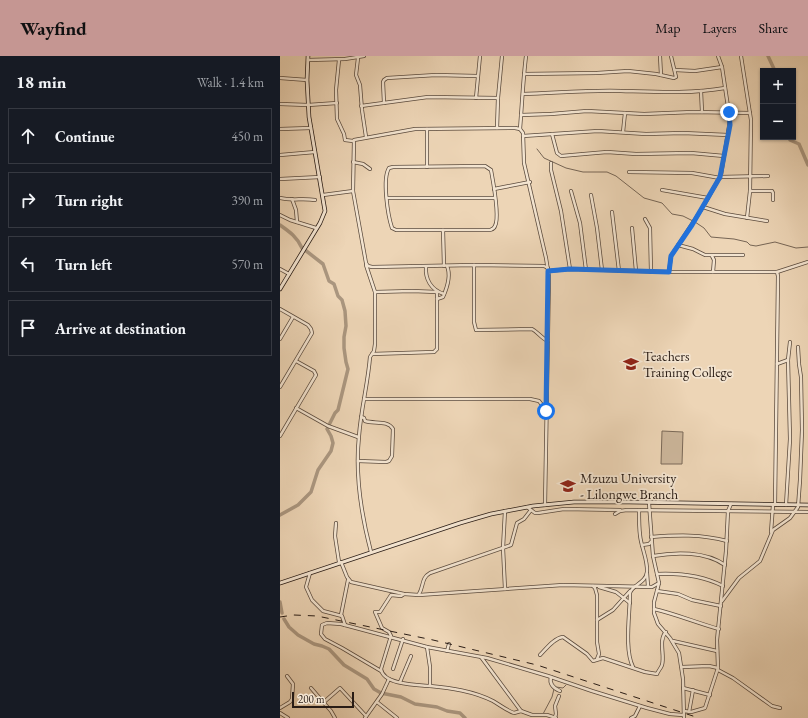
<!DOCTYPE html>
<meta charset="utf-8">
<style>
:root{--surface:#171b24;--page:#20242c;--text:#f1f3f6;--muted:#9ea1a6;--line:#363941;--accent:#c59692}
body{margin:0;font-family:"EB Garamond",serif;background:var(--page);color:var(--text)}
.controls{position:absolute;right:12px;top:12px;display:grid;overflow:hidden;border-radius:0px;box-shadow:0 1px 3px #0004}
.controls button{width:36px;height:36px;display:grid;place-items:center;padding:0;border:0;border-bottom:1px solid var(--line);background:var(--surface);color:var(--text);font:20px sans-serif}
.scale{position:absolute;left:12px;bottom:10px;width:62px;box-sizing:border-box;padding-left:4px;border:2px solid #291c15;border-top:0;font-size:11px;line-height:14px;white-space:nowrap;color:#291c15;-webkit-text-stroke:3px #f3e4d0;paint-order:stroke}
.stop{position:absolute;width:12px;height:12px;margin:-9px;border:3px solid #1a73e8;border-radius:50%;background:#fff}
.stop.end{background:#1a73e8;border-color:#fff;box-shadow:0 1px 4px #0008}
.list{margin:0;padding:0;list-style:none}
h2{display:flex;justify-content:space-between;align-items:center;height:52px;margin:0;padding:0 16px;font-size:17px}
h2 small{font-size:13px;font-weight:400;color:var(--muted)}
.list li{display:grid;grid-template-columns:26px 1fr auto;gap:12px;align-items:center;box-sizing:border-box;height:56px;margin:0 8px 8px;padding:0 8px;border:1px solid var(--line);border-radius:0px}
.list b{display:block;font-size:15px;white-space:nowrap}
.list em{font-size:13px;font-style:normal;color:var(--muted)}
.icon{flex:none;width:22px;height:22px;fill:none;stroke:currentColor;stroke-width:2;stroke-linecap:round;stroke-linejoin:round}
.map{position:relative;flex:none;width:528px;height:662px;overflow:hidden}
header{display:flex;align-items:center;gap:24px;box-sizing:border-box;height:56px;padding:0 20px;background:var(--accent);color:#111}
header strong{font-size:19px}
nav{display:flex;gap:22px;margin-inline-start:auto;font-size:14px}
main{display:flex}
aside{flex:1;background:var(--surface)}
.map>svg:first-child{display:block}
.green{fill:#ccb69b;stroke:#7a6958}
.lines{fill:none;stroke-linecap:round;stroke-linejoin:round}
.stream{stroke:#766555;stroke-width:1}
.river{stroke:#aa967f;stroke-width:3.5}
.street-casing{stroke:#5a4a3d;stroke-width:4}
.secondary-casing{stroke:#291c15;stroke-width:4.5}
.street{stroke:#f3e4d0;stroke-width:2.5}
.secondary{stroke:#f3e4d0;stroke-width:3}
.rail{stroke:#291c15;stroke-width:1;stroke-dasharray:7 7;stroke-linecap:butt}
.route{stroke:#1a73e8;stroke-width:5}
.labels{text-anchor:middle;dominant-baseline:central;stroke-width:3.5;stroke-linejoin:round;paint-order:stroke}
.poi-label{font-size:14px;fill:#291c15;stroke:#f3e4d0;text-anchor:start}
</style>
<header>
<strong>Wayfind</strong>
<nav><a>Map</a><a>Layers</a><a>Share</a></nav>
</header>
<main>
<aside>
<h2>18 min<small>Walk · 1.4 km</small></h2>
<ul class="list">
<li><svg class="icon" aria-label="ahead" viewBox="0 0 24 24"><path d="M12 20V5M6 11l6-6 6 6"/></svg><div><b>Continue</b></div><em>450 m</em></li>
<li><svg class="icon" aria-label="right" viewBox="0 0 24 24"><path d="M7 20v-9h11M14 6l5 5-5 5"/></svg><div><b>Turn right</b></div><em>390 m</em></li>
<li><svg class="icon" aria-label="left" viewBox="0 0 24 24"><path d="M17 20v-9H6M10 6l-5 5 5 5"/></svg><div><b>Turn left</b></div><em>570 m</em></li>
<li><svg class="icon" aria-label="arrive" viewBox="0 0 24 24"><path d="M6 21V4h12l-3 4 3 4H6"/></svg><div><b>Arrive at destination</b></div></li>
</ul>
</aside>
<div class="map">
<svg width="528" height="662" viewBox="0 0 528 662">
<rect width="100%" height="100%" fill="#edd5b6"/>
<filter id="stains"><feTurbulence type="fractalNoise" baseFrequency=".005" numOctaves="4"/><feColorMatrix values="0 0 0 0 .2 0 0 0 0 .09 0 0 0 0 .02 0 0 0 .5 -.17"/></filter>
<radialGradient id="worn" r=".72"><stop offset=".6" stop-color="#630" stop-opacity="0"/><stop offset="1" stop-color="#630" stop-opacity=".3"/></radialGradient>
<polygon class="green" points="382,375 403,376 402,408 381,408"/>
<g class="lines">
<g class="stream">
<polyline points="257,93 264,102 286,112 303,116 327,116 336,120 364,142 382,147 392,158 403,160 413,165"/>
<polyline points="415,166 424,172 431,181 454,183 467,186 470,189 476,190 495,186 516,192 528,191"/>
<polyline points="276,631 283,632 286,629"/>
<polyline points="263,658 272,641 274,633"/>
</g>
<g class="river">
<polyline points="488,0 495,15"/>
<polyline points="510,81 510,84 519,88 528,109"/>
<path d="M0,169c10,7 17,12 22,23"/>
<polyline points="0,459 18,449 31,436 38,414 51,395 53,387 51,380 47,373 55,357 58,354 68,313 66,306 64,292 64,281 66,270 65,255 62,244 58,240 54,228 49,225 43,208 25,194"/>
<polyline points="0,546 2,557"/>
<polyline points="4,563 9,571 18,579 34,588 42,590 49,593 64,609 87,623 94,633 101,637 121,641 135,648 157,651 167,655 180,657 185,662"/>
</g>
<g class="street-casing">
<g id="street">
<path d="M246,0c-3,24 -4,49 -6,73l3,4 1,30 22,95 3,19 -4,228"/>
<polyline points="380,0 381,19"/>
<polyline points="461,0 471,64 470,135 467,162"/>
<polyline points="78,2 76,19 80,29 82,54 86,81"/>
<polyline points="28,4 65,3 84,0"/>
<polyline points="59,4 56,34 57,63 64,78 65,84 73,85"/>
<polyline points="395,14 415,15 442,11"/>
<polyline points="244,18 317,17 348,15 376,18 394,22 396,21 391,0"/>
<polyline points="0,22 27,24"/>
<polyline points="421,35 422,56"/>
<path d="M243,38c33,-1 66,-4 98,-3 35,1 70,3 104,-3"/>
<polyline points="196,42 200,0"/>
<polyline points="104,47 103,26 104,24 107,22 156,19 197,20"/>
<polyline points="0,48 28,49 57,47"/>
<polyline points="81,50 148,41 218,42"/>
<polyline points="241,59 271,58 307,55 364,58 413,56 470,57"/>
<polyline points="217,72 218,42 222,0"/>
<polyline points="0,73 31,72"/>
<polyline points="147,73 147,111"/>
<polyline points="240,73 235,72 135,73 74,84 73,135 86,207 88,210 92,211 194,209 264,210 268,212"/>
<polyline points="343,76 345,57"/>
<polyline points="272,78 277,97 281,100 327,96 356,98 411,97 444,100"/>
<polyline points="243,80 318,75 366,78 403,77 448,79"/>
<polyline points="0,99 35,96"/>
<polyline points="73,106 83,108 90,113"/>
<polyline points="271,107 271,114 281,155 290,213"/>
<path d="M205,110l6,4c2,11 9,47 4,56 -1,3 -2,3 -5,4h-94l-4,-2c-4,-12 -10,-49 -3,-60l4,-1z"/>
<polyline points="349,116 412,117 440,122"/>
<polyline points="440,121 488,120"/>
<polyline points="0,123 40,121"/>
<polyline points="214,133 250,126"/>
<polyline points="382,134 428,142"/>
<polyline points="291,135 300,167 306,214"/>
<polyline points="470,135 492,135 493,137 493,144"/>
<polyline points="43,139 73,135"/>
<polyline points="311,139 317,172 322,214"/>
<path d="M0,142c11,3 23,0 35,2"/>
<polyline points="107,142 215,142"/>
<polyline points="12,143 16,154 17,166"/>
<polyline points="423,151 445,158 487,165"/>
<polyline points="332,156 339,215"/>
<polyline points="0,159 10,164 36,172"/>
<polyline points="365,163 370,172 371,216"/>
<polyline points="352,172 356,215"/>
<polyline points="163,174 164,210"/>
<polyline points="398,189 413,193 425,199 463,199"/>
<polyline points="432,200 434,204 433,216"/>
<path d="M86,209l9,27v52l-1,7 -4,6c-2,26 -9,52 -11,79 -4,38 2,78 12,116"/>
<path d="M194,209v57l2,8 56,-1c6,3 9,9 16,12"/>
<path d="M146,211c-1,12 5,23 18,27"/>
<polyline points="0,213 9,218"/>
<polyline points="268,215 290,213 389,216 497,216 498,220 495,449"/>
<polyline points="389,216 391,200 423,151 441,119 450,64 442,11 438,0"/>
<polyline points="497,216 528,206"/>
<path d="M157,243l6,-2c4,-9 8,-22 4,-31"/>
<polyline points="0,253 28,269 31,273 32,277 0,331"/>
<polyline points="0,283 13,261"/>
<polyline points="92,298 154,296 157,293 157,236 132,235 95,236"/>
<polyline points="497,308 508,304"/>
<polyline points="84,343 250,343 259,345 266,354"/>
<polyline points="16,352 48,370 78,381"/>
<polyline points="0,380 36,319 34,315 16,305"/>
<path d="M78,405l28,1 3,-1 3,-5 1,-27c-5,-9 -19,-5 -28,-8l-1,-3 -3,-1"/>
<polyline points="369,447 373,500 379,527 374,546 374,557 378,568 390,582 399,597 403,623 404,662"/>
<polyline points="506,449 510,383 508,304 510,286"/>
<polyline points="247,451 255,457 258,457 284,453 340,454"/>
<polyline points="335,458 340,455 347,454 528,456"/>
<polyline points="56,467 55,480 59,506"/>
<polyline points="491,476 493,449"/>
<path d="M371,481c26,-2 50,-3 76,4"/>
<polyline points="362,489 369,488 371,486"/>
<path d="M373,500c22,-4 52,-5 72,9"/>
<polyline points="61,506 67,521 71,526 124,538 139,539 283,529 372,531 379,527"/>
<polyline points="30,517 26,531 32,544 43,555 62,560 65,569"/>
<polyline points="367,517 368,530"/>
<path d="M377,518c22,-1 46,2 66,12"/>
<polyline points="313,530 315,532 317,539 317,586 319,598 317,603"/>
<polyline points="319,531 336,536 350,547"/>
<polyline points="225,533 223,492 225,455"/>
<polyline points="377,535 398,538 412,544 441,550"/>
<path d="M124,538l-3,2 -10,-1 -11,17h-5l7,16 7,4 2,4 -10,33c2,16 37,16 49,17 21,2 43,5 63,15 7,4 13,9 21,12l7,-2 11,4h15l9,3"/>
<path d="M139,538c5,-8 2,-16 11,-21l81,-28 6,-22 7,-4 7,-9"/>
<polyline points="442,545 459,522 480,505 493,474 510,462 518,451 520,424 522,374 521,321 519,308 518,291"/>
<path d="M374,553c22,5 43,14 65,20"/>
<polyline points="61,559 68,524"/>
<polyline points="317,564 333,554 350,535"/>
<polyline points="393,585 437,595"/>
<polyline points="147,591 150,611 150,630"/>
<polyline points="167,595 169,588"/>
<path d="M260,599c6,-6 14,-17 23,-18l24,17 6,7 10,-3 42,14 12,2c1,-3 4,-6 5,-9 3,-10 -4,-25 4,-33"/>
<polyline points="201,601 241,655"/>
<path d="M353,611c-9,-18 -3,-54 -3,-74 2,-8 16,-10 17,-21 1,-12 -6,-25 -7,-37 -1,-8 -1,-17 -1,-25"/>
<polyline points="402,611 429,610 438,612"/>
<polyline points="113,613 123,583"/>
<polyline points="438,614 453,622 492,650 500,652"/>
<polyline points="101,615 62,592 45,583 41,578 42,569 47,567 61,568 147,591 207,602 268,620 312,635 367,652 390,658 403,659"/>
<path d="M271,621c-2,7 2,11 9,14"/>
<polyline points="120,626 131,600"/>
<polyline points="31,632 51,655 55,662"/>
<polyline points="403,632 430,639"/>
<polyline points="44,646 60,632 86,660"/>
<polyline points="97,646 117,662"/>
<polyline points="0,652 10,646 12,643 13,628 7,620"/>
<polyline points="404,655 411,656 425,652 438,612 437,584 446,495 448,455 451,448"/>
<polyline points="409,656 413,634"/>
<polyline points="0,657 8,662"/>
<polyline points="275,661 276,658 275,650 279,640"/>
<polyline points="85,662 102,638 109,623"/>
<polyline points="351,662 355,660 360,650"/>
</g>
</g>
<g class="secondary-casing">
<g id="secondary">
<polyline points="0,233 40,167 45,155 29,61 27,24 28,0"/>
<polyline points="0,527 180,467 211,458 253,450 294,446 349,446 528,449"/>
</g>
</g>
<use href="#street" class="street"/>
<use href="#secondary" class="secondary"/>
<polyline class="rail" points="0,561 14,559 37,560 153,584 257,609 419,662"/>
</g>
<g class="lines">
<polyline class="route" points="266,355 268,215 290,213 389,216 391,200 412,169 440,121 450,69 449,56"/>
</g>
<defs>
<g id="university-bare" transform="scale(1.2)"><path d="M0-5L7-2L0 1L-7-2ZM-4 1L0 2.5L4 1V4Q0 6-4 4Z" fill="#8f2418" stroke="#f3e4d0" stroke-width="2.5" paint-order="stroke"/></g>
</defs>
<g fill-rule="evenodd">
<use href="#university-bare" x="351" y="308"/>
<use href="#university-bare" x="288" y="430"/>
</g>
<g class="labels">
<g class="poi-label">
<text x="363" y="300">Teachers<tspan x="363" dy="16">Training College</tspan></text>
<text x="300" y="422">Mzuzu University<tspan x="300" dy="16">- Lilongwe Branch</tspan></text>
</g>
</g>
<rect width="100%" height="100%" filter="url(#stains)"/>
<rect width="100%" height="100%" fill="url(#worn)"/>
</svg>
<div class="controls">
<button>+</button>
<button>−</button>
</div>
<div class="scale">200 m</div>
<div class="stop" style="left:266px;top:355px"></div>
<div class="stop end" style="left:449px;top:56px"></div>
</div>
</main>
